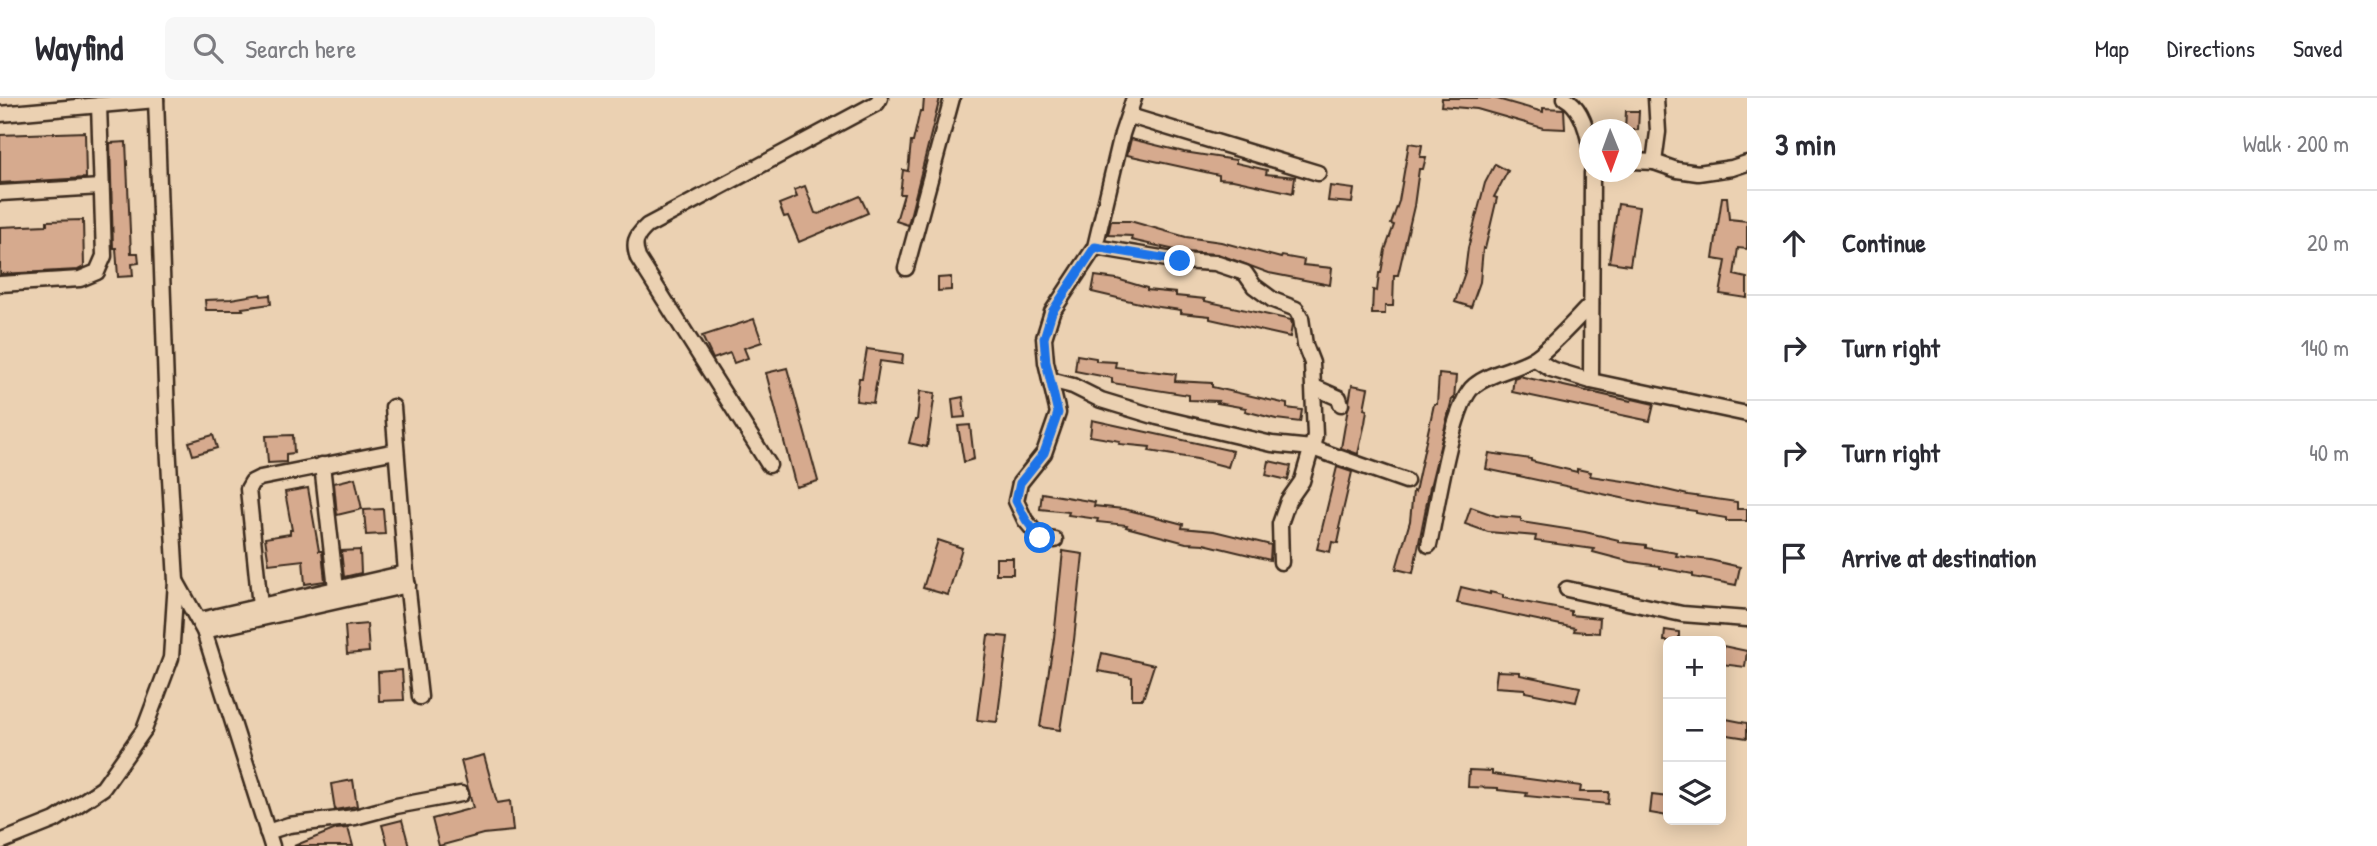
<!DOCTYPE html>
<meta charset="utf-8">
<style>
:root{--surface:#fff;--page:#f7f7f7;--text:#2b2b33;--muted:#7c7c81;--line:#e1e1e2}
body{margin:0;font-family:"Patrick Hand",sans-serif;background:var(--page);color:var(--text)}
.controls{position:absolute;right:21px;bottom:21px;display:grid;overflow:hidden;border-radius:10px;box-shadow:0 4px 18px #0003}
.controls button{width:63px;height:63px;display:grid;place-items:center;padding:0;border:0;border-bottom:2px solid var(--line);background:var(--surface);color:var(--text);font:35px sans-serif}
.compass{position:absolute;left:1579px;top:21px;width:63px;height:63px;border-radius:50%;background:var(--surface);box-shadow:0 4px 18px #0003;rotate:179deg}
.stop{position:absolute;width:21px;height:21px;margin:-16px;border:5px solid #1a73e8;border-radius:50%;background:#fff}
.stop.end{background:#1a73e8;border-color:#fff;box-shadow:0 2px 7px #0008}
.list{margin:0;padding:0;list-style:none}
h2{display:flex;justify-content:space-between;align-items:center;height:91px;margin:0;padding:0 28px;font-size:30px}
h2 small{font-size:23px;font-weight:400;color:var(--muted)}
.list li{display:grid;grid-template-columns:46px 1fr auto;gap:21px;align-items:center;box-sizing:border-box;height:105px;padding:0 28px;border-top:2px solid var(--line)}
.list b{display:block;font-size:26px;white-space:nowrap}
.list em{font-size:23px;font-style:normal;color:var(--muted)}
.icon{flex:none;width:38px;height:38px;fill:none;stroke:currentColor;stroke-width:2;stroke-linecap:round;stroke-linejoin:round}
.map{position:relative;flex:none;width:1747px;height:748px;overflow:hidden}
header{display:flex;align-items:center;gap:42px;box-sizing:border-box;height:98px;padding:0 35px;background:var(--surface);border-bottom:2px solid var(--line)}
header strong{font-size:33px}
nav{display:flex;gap:38px;margin-inline-start:auto;font-size:24px}
.search{width:490px;height:63px;background:var(--page);display:flex;align-items:center;gap:18px;box-sizing:border-box;padding:0 24px;border-radius:10px;color:var(--muted);font-size:26px}
main{display:flex}
aside{flex:1;background:var(--surface)}
.map>svg:first-child{display:block}
.building{fill:#d6aa8e;stroke:#3b2a1e;stroke-width:2}
.lines{fill:none;stroke-linecap:round;stroke-linejoin:round}
.minor-casing{stroke:#3b2a1e;stroke-width:19}
.minor{stroke:#ebd1b2;stroke-width:14}
.route{stroke:#1a73e8;stroke-width:9}
</style>
<header>
<strong>Wayfind</strong>
<div class="search"><svg class="icon" aria-label="search" viewBox="0 0 24 24"><circle cx="10" cy="10" r="6"/><path d="M15 15l6 6"/></svg>Search here</div>
<nav><a>Map</a><a>Directions</a><a>Saved</a></nav>
</header>
<main>
<div class="map">
<svg width="1747" height="748" viewBox="0 0 1747 748">
<rect width="100%" height="100%" fill="#ebd1b2"/>
<filter id="ink" filterUnits="userSpaceOnUse"><feTurbulence type="fractalNoise" baseFrequency=".0143" numOctaves="2"/><feDisplacementMap in="SourceGraphic" scale="14" xChannelSelector="R" yChannelSelector="G"/><feConvolveMatrix kernelMatrix="1 2 1 2 8 2 1 2 1" color-interpolation-filters="sRGB"/></filter>
<g filter="url(#ink)">
<g class="building">
<polygon points="924,0 940,0 908,127 896,123 904,96 900,96 903,72 908,73 911,44 913,44 920,13 923,13"/>
<polygon points="1442,0 1494,0 1543,14 1543,10 1564,11 1565,31 1543,30 1477,11 1441,8"/>
<polygon points="1626,13 1639,13 1638,32 1625,32"/>
<polygon points="85,34 86,80 0,85 0,37"/>
<polygon points="1131,41 1184,54 1236,62 1236,65 1267,72 1266,76 1295,79 1293,95 1233,82 1219,81 1219,77 1127,57"/>
<polygon points="126,44 131,155 138,155 139,165 132,166 133,178 118,179 116,150 113,150 110,45"/>
<polygon points="1409,45 1422,47 1420,59 1426,59 1423,71 1419,71 1414,108 1407,138 1398,177 1394,177 1393,208 1385,208 1385,216 1372,216 1373,192 1377,193 1379,175 1381,175 1385,152 1394,127 1391,126 1399,103"/>
<polygon points="1495,66 1508,73 1494,99 1497,100 1485,151 1483,150 1480,184 1471,209 1455,204 1465,174 1468,150 1485,85"/>
<polygon points="805,88 815,115 819,116 860,98 868,115 799,144 788,118 784,119 779,106 797,99 794,92"/>
<polygon points="1330,88 1354,91 1352,105 1328,103"/>
<polygon points="1722,99 1727,99 1729,121 1747,123 1747,151 1738,150 1734,177 1747,180 1747,200 1720,196 1726,163 1713,161"/>
<polygon points="1618,106 1639,109 1630,167 1609,164"/>
<polygon points="83,122 84,169 78,172 0,176 0,129 47,127 47,123"/>
<polygon points="1111,123 1130,123 1186,139 1221,144 1281,160 1282,158 1304,162 1303,167 1332,170 1330,187 1269,175 1218,156 1184,154 1131,142 1132,138 1108,137"/>
<polygon points="1095,178 1117,181 1147,190 1147,192 1176,195 1176,198 1205,201 1205,203 1291,222 1292,228 1290,239 1210,221 1210,218 1181,215 1181,212 1152,208 1092,194"/>
<polygon points="951,179 951,192 938,193 938,180"/>
<polygon points="260,196 261,198 270,197 271,206 242,210 243,212 206,212 205,202 231,201"/>
<polygon points="754,221 762,244 744,250 748,260 734,265 730,255 713,261 702,238"/>
<polygon points="867,251 903,256 902,266 880,263 873,305 856,303 859,280 862,280"/>
<polygon points="1077,257 1096,260 1096,263 1116,264 1115,269 1176,276 1175,283 1212,285 1212,289 1287,306 1287,310 1302,312 1300,324 1276,321 1245,313 1246,310 1217,305 1218,303 1189,302 1189,297 1112,285 1112,280 1075,273"/>
<polygon points="787,270 818,383 796,389 766,275"/>
<polygon points="1439,276 1456,278 1454,301 1452,301 1430,389 1413,475 1396,471 1410,423 1413,393 1415,394 1434,306 1437,306"/>
<polygon points="1519,278 1631,303 1632,301 1654,306 1650,323 1512,294 1514,280"/>
<polygon points="1352,287 1368,290 1364,311 1367,312 1365,325 1358,356 1341,350"/>
<polygon points="920,293 935,295 927,349 909,345 915,322 917,322"/>
<polygon points="963,299 965,319 954,320 952,301"/>
<polygon points="1092,322 1233,353 1228,369 1197,361 1149,353 1150,349 1119,346 1120,343 1090,338"/>
<polygon points="970,327 974,361 964,364 958,328"/>
<polygon points="213,337 217,350 193,357 189,344"/>
<polygon points="293,337 294,355 286,356 286,364 268,365 266,338"/>
<polygon points="1489,355 1531,361 1531,363 1577,374 1577,371 1591,374 1590,378 1637,385 1688,397 1737,404 1737,411 1747,411 1747,423 1726,423 1726,420 1696,415 1696,413 1659,408 1486,371"/>
<polygon points="1269,363 1291,368 1288,382 1266,377"/>
<polygon points="1337,369 1352,374 1339,430 1341,431 1338,445 1332,444 1330,454 1317,451"/>
<polygon points="355,380 362,411 337,417 334,385"/>
<polygon points="308,390 319,453 322,453 325,483 305,486 303,462 269,466 265,440 290,436 290,432 292,432 285,394"/>
<polygon points="1042,395 1095,404 1094,408 1124,411 1160,420 1183,426 1182,430 1214,433 1271,447 1270,462 1204,446 1186,445 1126,429 1127,427 1097,424 1098,421 1068,417 1069,414 1040,411"/>
<polygon points="1471,409 1496,418 1521,420 1521,424 1585,434 1619,442 1619,444 1646,447 1646,450 1677,455 1676,458 1710,462 1740,469 1736,487 1693,479 1693,476 1660,470 1660,468 1631,464 1593,454 1594,451 1535,443 1536,438 1488,434 1465,426"/>
<polygon points="383,411 385,436 366,437 364,412"/>
<polygon points="938,442 962,450 948,497 923,490"/>
<polygon points="360,452 361,475 344,479 341,453"/>
<polygon points="1063,453 1083,456 1074,542 1060,632 1040,629 1054,540"/>
<rect x="996" y="460" width="17" height="16"/>
<polygon points="1461,489 1490,496 1490,494 1503,497 1503,500 1571,513 1571,517 1600,520 1599,535 1574,533 1575,530 1457,505"/>
<polygon points="367,526 369,554 347,556 345,528"/>
<polygon points="1665,532 1679,534 1679,543 1664,543"/>
<polygon points="988,537 1008,539 997,624 977,622"/>
<polygon points="1723,548 1747,553 1745,569 1721,566"/>
<polygon points="1102,555 1154,567 1143,601 1132,601 1132,579 1098,573"/>
<polygon points="402,572 404,602 379,603 378,574"/>
<polygon points="1497,573 1520,574 1520,577 1580,589 1576,604 1525,594 1525,591 1495,589"/>
<polygon points="1721,620 1747,625 1747,640 1721,636"/>
<polygon points="484,657 497,705 510,703 513,733 483,736 439,748 432,721 473,710 461,663"/>
<polygon points="1469,672 1492,673 1492,676 1581,688 1580,694 1609,694 1608,706 1526,698 1527,695 1498,692 1498,690 1468,689"/>
<polygon points="353,682 357,708 335,712 331,686"/>
<polygon points="1652,697 1668,699 1668,718 1650,715"/>
<polygon points="402,722 409,748 388,748 382,727"/>
<polygon points="348,730 353,748 294,748 336,731"/>
</g>
<g class="lines">
<g class="minor-casing">
<g id="minor">
<path d="M1565,0c16,9 22,31 25,48"/>
<polyline points="0,16 156,2"/>
<polyline points="1130,18 1318,75"/>
<polyline points="1632,63 1654,64 1677,72 1698,75 1732,70 1747,65"/>
<polyline points="1654,64 1658,34 1656,0"/>
<polyline points="0,95 101,89"/>
<polyline points="1095,149 1179,163 1215,165 1245,175 1254,188 1273,202 1296,211 1301,220 1305,247 1312,265 1315,338 1302,383 1288,403 1280,426 1281,464"/>
<polyline points="906,170 952,0"/>
<polyline points="0,186 80,181 97,174 104,158 99,7"/>
<polyline points="1535,261 1551,271 1591,283 1747,316"/>
<polyline points="1050,282 1073,288 1101,302 1157,319 1272,346 1312,350 1406,383"/>
<polyline points="1591,283 1592,74"/>
<polyline points="1314,289 1339,300 1341,306"/>
<polyline points="393,309 406,475 420,599"/>
<polyline points="322,367 336,491"/>
<path d="M769,367l-131,-207c-5,-15 -3,-21 9,-32l230,-123 3,-5"/>
<polyline points="1055,442 1040,440 1025,422 1016,403 1020,385 1044,355 1058,315 1046,264 1044,240 1052,214 1095,149 1122,36 1134,0"/>
<path d="M1429,447c7,-31 23,-142 45,-159 17,-14 40,-16 59,-27 16,-9 44,-41 58,-55"/>
<polyline points="176,483 204,533 272,748"/>
<polyline points="1567,491 1682,516 1747,521"/>
<polyline points="260,508 248,391 252,384 260,380 396,353"/>
<polyline points="200,522 406,475"/>
<polyline points="204,533 408,487"/>
<polyline points="267,734 289,727 355,719 396,708 461,696"/>
<polyline points="0,744 55,722 103,690 144,632 171,560 176,483 168,346 156,0"/>
</g>
</g>
<use href="#minor" class="minor"/>
</g>
</g>
<g class="lines" filter="url(#ink)">
<polyline class="route" points="1040,440 1026,422 1016,403 1020,385 1044,355 1058,315 1046,264 1044,240 1052,214 1095,149 1180,163"/>
</g>
</svg>
<div class="controls">
<button>+</button>
<button>−</button>
<button><svg class="icon" aria-label="layers" viewBox="0 0 24 24"><path d="M12 4l9 5-9 5-9-5zM3 14l9 5 9-5"/></svg></button>
</div>
<svg class="compass" viewBox="-18 -18 36 36"><path d="M0-13l5 13h-10z" fill="#e53935"/><path d="M0 13l5-13h-10z" fill="#7c7c81"/></svg>
<div class="stop" style="left:1040px;top:440px"></div>
<div class="stop end" style="left:1180px;top:163px"></div>
</div>
<aside>
<h2>3 min<small>Walk · 200 m</small></h2>
<ul class="list">
<li><svg class="icon" aria-label="ahead" viewBox="0 0 24 24"><path d="M12 20V5M6 11l6-6 6 6"/></svg><div><b>Continue</b></div><em>20 m</em></li>
<li><svg class="icon" aria-label="right" viewBox="0 0 24 24"><path d="M7 20v-9h11M14 6l5 5-5 5"/></svg><div><b>Turn right</b></div><em>140 m</em></li>
<li><svg class="icon" aria-label="right" viewBox="0 0 24 24"><path d="M7 20v-9h11M14 6l5 5-5 5"/></svg><div><b>Turn right</b></div><em>40 m</em></li>
<li><svg class="icon" aria-label="arrive" viewBox="0 0 24 24"><path d="M6 21V4h12l-3 4 3 4H6"/></svg><div><b>Arrive at destination</b></div></li>
</ul>
</aside>
</main>
